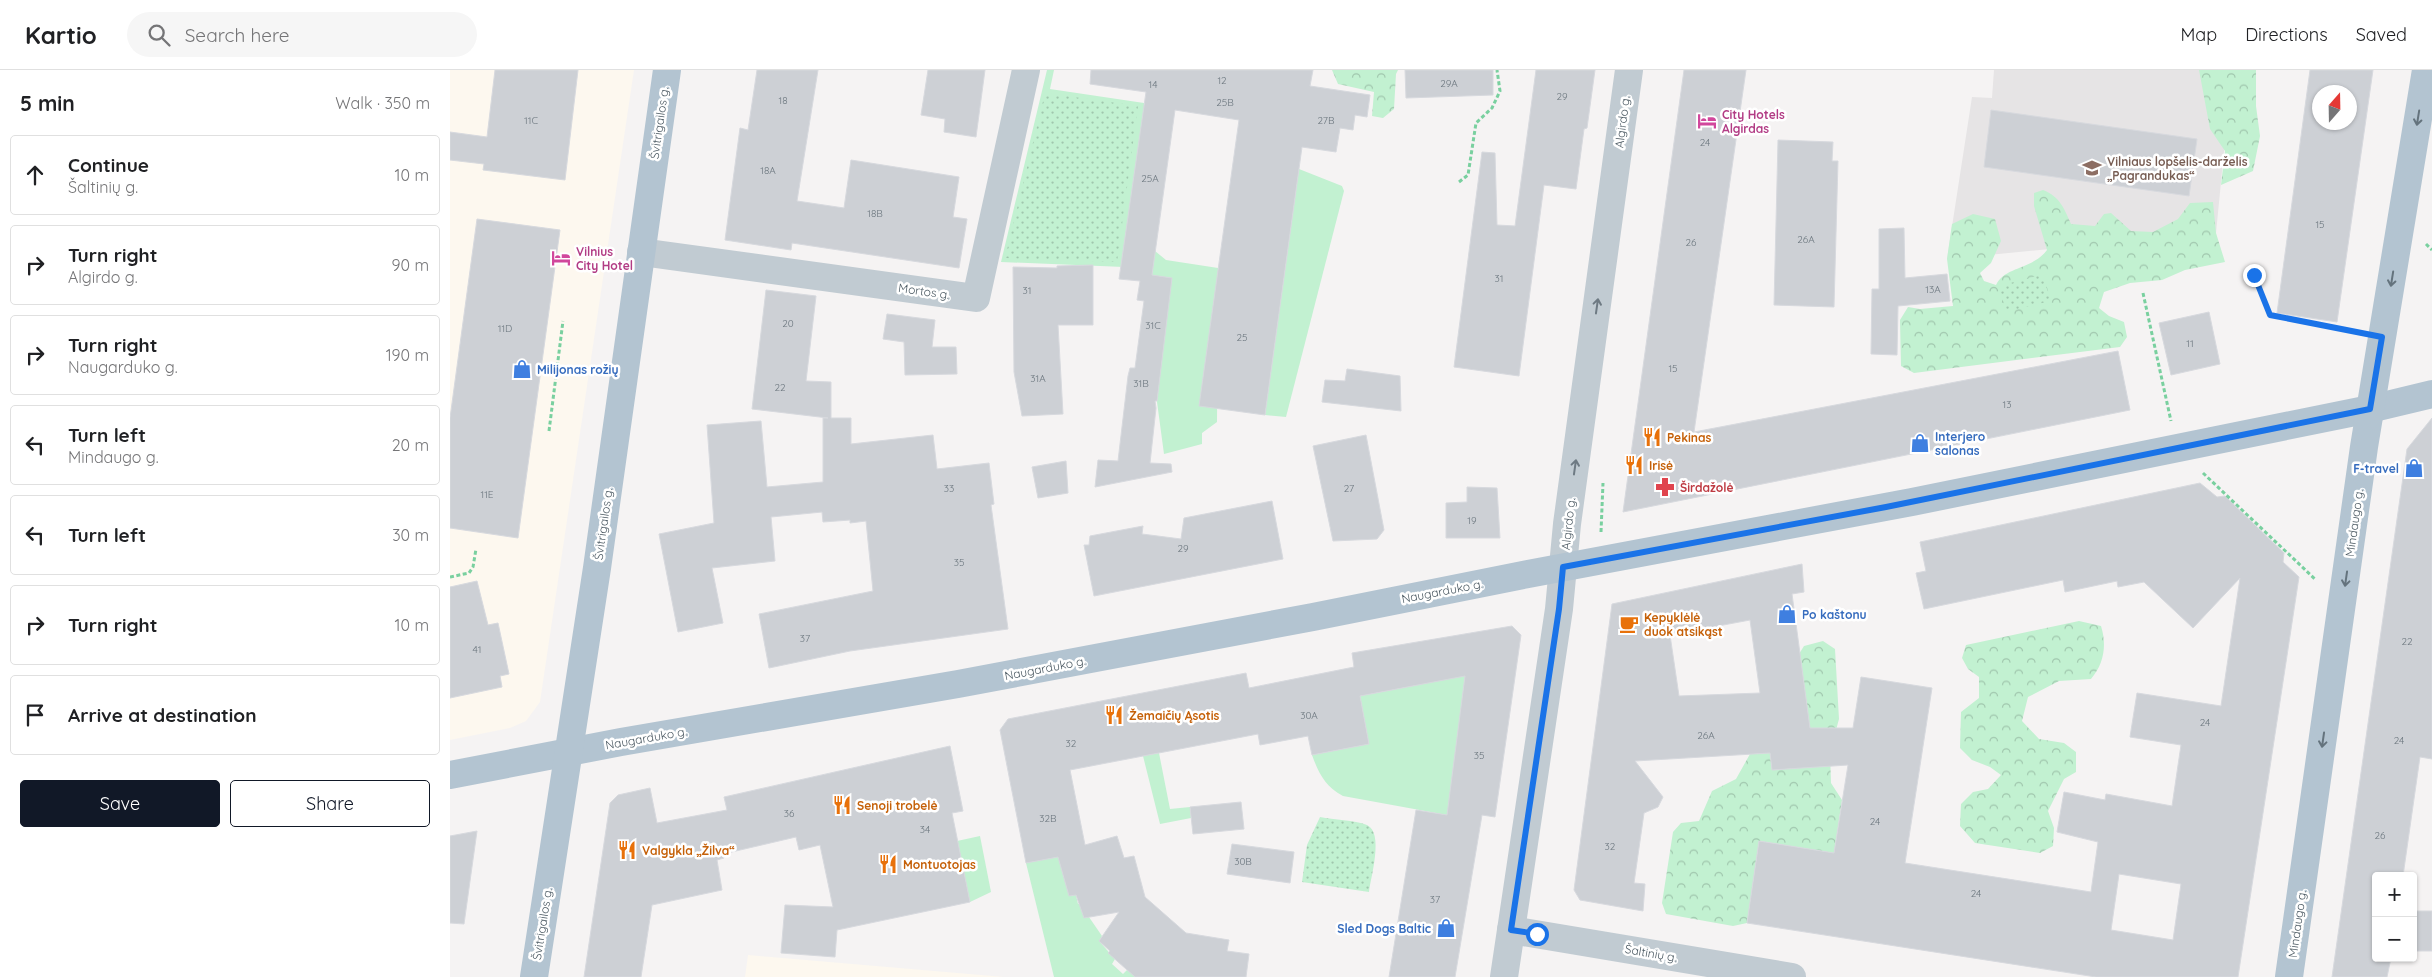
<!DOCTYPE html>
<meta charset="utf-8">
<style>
:root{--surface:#fff;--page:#f6f6f6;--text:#202124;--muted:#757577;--line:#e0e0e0;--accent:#111827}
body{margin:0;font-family:Quicksand,sans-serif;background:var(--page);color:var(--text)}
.controls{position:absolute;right:15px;bottom:15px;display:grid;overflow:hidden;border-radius:5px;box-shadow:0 1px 4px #0004}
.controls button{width:45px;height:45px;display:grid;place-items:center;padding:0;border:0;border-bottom:1px solid var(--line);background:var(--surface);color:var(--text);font:25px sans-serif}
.compass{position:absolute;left:1862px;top:15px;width:45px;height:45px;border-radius:50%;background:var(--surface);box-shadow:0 1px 4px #0004;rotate:20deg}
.stop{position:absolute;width:15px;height:15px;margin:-11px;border:4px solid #1a73e8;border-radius:50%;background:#fff}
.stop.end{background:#1a73e8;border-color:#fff;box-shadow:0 1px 5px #0008}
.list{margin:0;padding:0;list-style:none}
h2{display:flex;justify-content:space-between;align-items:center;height:65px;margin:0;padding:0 20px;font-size:21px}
h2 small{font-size:16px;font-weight:400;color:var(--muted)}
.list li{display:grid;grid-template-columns:32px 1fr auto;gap:15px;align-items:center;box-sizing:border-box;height:80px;margin:0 10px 10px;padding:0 10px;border:1px solid var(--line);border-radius:5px}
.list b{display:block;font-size:19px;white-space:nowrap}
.list p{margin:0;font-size:16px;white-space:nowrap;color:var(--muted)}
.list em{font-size:16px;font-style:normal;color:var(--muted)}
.actions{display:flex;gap:10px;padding:15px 20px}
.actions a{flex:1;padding:11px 0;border:1px solid var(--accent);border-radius:5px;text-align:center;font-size:18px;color:var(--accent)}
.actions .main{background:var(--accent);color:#fff}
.icon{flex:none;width:28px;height:28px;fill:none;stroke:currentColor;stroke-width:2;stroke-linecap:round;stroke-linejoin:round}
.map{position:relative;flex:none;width:1982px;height:907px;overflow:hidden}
header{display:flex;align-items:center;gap:30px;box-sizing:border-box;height:70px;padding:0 25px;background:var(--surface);border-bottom:1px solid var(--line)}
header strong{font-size:24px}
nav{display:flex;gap:28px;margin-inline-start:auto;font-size:18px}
.search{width:350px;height:45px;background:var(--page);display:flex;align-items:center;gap:12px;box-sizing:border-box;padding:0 18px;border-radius:28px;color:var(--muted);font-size:19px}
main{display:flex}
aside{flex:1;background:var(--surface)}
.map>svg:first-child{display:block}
.commercial{fill:#fdf8ef}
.education{fill:#e6e4e5}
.grass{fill:#c2f1d1}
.forest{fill:url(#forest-crowns)}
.park{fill:url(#park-dots)}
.building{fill:#cdd0d5;stroke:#d7d9de;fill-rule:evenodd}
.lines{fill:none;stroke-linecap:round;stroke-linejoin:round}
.path{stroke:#79d09f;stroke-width:3;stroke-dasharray:4 2.5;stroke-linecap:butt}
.minor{stroke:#c1cbd2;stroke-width:28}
.major{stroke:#b3c4d1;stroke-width:28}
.oneway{stroke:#64737d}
.oneway2{stroke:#6e7a83}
.route{stroke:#1a73e8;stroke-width:6}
.labels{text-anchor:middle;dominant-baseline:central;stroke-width:5;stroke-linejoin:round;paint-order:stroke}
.number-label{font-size:10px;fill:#6b767e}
.hotel-label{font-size:12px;font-weight:bold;fill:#b23c85;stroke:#fff;text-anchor:start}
.street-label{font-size:12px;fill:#4a5861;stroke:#fff}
.education-label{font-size:12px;font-weight:bold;fill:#785e54;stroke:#fff;text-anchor:start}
.shop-label{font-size:12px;font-weight:bold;fill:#366cbe;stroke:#fff;text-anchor:start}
.food-label{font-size:12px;font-weight:bold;fill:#c56008;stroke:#fff;text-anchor:start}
.health-label{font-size:12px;font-weight:bold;fill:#be3a42;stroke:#fff;text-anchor:start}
</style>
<header>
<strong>Kartio</strong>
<div class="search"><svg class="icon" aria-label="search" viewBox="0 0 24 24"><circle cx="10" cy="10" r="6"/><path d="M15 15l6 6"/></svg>Search here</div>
<nav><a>Map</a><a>Directions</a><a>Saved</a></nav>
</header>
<main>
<aside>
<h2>5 min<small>Walk · 350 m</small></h2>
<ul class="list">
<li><svg class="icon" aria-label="ahead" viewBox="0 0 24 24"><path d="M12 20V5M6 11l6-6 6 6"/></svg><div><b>Continue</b><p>Šaltinių g.</p></div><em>10 m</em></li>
<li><svg class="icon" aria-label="right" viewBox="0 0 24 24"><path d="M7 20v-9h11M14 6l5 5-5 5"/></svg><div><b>Turn right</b><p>Algirdo g.</p></div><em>90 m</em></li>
<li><svg class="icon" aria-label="right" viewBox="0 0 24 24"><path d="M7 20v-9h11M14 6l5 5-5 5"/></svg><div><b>Turn right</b><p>Naugarduko g.</p></div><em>190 m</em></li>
<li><svg class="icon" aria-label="left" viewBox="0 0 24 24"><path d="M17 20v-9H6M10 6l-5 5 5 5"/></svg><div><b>Turn left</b><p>Mindaugo g.</p></div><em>20 m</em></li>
<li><svg class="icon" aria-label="left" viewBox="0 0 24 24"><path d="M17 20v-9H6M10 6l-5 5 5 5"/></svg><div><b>Turn left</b></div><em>30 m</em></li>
<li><svg class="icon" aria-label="right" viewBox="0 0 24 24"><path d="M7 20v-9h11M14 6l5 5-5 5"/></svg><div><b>Turn right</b></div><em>10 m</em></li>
<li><svg class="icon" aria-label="arrive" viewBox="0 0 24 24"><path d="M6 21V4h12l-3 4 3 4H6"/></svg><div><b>Arrive at destination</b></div></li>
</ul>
<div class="actions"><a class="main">Save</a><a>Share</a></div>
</aside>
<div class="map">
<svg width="1982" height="907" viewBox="0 0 1982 907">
<defs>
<pattern id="forest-crowns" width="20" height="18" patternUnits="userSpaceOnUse" patternTransform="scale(1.25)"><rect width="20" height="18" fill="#c2f1d1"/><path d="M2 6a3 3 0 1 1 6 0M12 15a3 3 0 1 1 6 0" fill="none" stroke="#a0c6ad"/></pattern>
<pattern id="park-dots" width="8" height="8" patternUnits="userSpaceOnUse" patternTransform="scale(1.25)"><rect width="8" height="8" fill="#c2f1d1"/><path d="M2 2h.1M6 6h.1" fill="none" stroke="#a0c6ad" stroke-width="1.8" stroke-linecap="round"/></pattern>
</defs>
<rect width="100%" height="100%" fill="#f5f3f3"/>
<g class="commercial">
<polygon points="0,0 184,0 90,632 76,651 60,658 0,670"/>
<polygon points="298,885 554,907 295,907"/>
</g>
<polygon class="education" points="1544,0 1782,0 1766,163 1497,189 1522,27 1542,28"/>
<g class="grass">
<polygon points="597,0 604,0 600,19 694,33 705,181 716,190 768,198 767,352 752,363 752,374 714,384 707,332 721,208 691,204 674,197 551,192"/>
<polygon points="849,99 892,116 894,121 836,347 815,345"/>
<path d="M1029,598l-32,147 -104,-19c-18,-10 -24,-22 -31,-41l57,-11 -9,-48 58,-11 -1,-6z"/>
<polygon points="709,683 720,739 740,737 741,748 710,754 693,686"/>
<polygon points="530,766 541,822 520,832 507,771"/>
<polygon points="617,785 628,834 630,834 652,866 649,871 665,889 662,894 673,904 677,900 689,907 604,907 576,793"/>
</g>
<g class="forest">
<polygon points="882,0 948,0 946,4 944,39 933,48 922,46 924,22 888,14"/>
<polygon points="1749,0 1806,0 1806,36 1810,66 1803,101 1771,115 1775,81 1760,59"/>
<path d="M1593,120c17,7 21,18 28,34l24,2 9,-12 7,-1 20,18 22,1 25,-13 12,-16 23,-1 3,31 9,29 -40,8 -23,10 -32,3 -26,9 -5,16 10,8 15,6 3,15 -7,10 -206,26 -13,-7 -1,-46 8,-13 12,2 33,-3 -6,-47 5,-35 21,-10 22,5 6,22 -10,22 -11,10 4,8 12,4c9,-19 36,-15 51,-35l-13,-44v-13z"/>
<path d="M1629,551l22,5c6,19 3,38 -10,53l-32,2 -31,16 -6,24 17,18 25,4 12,9v20l-12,7 -16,32 6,17 -1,18 -13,7 -65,-10 -15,-17 1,-22 12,-12 15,-3 13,-14 -11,-8 -18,-7 -12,-12 1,-36 18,-14v-21l-11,-8 -6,-11 4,-13z"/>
<polygon points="1373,571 1385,579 1389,649 1380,682 1381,713 1392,730 1384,783 1309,771 1297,853 1283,856 1216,844 1212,833 1223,762 1231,753 1249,751 1262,721 1286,709 1300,684 1320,683 1322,700 1369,696 1367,658 1360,658 1349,584 1354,576"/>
</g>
<g class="park">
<polygon points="595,23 688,36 667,192 555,188"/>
<polygon points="1594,204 1600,231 1556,242 1549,216"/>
<path d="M870,747c14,3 34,3 47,8 17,8 4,51 2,67l-67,-10 5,-37z"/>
</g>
<g class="building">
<polygon points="45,0 128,0 115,110 33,100 34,94 0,90 0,62 37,67"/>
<polygon points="307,0 368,0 347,131 394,138 401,90 509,107 503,147 517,149 509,198 342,173 341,180 275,170 290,58 298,60"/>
<polygon points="478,0 535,0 526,67 494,62 495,49 471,45"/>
<polygon points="641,0 863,0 860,16 920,25 917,47 905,45 903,60 890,58 886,82 852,77 815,345 749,336 789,50 725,40 702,205 722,208 707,331 705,331 706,338 700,393 721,394 722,402 645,417 648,390 668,391 678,306 680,298 685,298 694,231 687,230 690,211 669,209 696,22 640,14"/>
<polygon points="955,0 1043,0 1043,25 956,28"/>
<polygon points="1086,0 1145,0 1137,58 1134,59 1126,119 1094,115 1069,306 1004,297 1032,82 1045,83 1047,155 1065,156"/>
<polygon points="1234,0 1296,0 1244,362 1668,281 1680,340 1173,442"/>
<path d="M1860,0h63l-36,252 -60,-9zM1870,22h30v30h-30z"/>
<polygon points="1541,40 1747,69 1739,126 1534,97"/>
<polygon points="1328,70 1383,72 1382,91 1388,91 1384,237 1324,235"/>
<polygon points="27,149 110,160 68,468 0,458 0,348"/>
<polygon points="1454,158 1455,208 1497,204 1500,231 1448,236 1447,285 1421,284 1422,219 1429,219 1429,159"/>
<polygon points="643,195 643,255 608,255 613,344 572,346 564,302 563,197 607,198 607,196"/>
<polygon points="316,220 366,226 356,311 381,312 381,348 401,348 401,374 483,365 487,399 539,393 544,434 541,435 558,559 400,581 319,598 309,544 423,521 416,451 400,453 400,450 373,452 372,442 321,447 325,491 262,498 273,553 228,562 209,464 264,453 257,355 311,351 317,417 373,412 373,348 378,348 302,339"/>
<polygon points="1759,242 1770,294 1721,305 1709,253"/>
<polygon points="437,244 485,250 482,277 506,277 507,304 455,305 454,272 433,269"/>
<polygon points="897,299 950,306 951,341 872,332 875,310 895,311"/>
<polygon points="1982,348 1982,689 1970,687 1953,806 1926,806 1926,888 1941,888 1937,907 1882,907 1957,379"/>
<polygon points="916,365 934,460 927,469 883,471 863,376"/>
<polygon points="616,391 618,423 588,428 582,397"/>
<path d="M1750,413l17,14 8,-1 59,57 -1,9 16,15 -61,400h-142l-349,-54 12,-82 75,12 14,-88 -76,5 -2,-17 -135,8 28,36 -5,10 -14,6 -10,70 11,1 -2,27 -63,-11 -6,-10 38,-286 190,-40 2,28 -12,2 18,134h43l8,-51 71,11 -27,175 186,29 7,-50 -41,-10 7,-40 41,8 1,-6 66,12 9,-61 -51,-8 7,-44 84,13 19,-128 -47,50 -49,-46 -26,5 -1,-6 -52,11 -2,-12 -139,29 -8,-36 10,-2 -6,-29zM1300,550l10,73 -81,3 -9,-61zM1669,804l62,10 -8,56 -62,-10z"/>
<polygon points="1017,417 1047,418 1050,468 996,468 996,433 1017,432"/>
<polygon points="822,431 833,489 644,526 634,475 639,475 640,466 693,456 692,464 731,469 734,448"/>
<polygon points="27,511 38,555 48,553 59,604 50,606 52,617 0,628 0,517"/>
<polygon points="1062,556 1071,565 1045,747 1032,745 1005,907 939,907 966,740 997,745 1015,606 910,626 919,674 862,685 858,666 810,675 808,664 620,700 635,775 667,766 674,788 684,786 695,827 736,863 779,870 777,881 799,884 796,907 685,907 658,883 660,881 649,871 669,842 634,848 626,825 619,826 608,787 576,793 550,660 558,649 796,603 799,618 904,597 902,583"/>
<polygon points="500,676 513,741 502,743 520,832 387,860 385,887 331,883 335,835 383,837 370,775 349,780 346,767 273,784 274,788 267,790 272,820 202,835 191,907 134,907 160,733 168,725 200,718 207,753 277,740 274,727"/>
<polygon points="791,732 794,759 743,764 740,737"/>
<polygon points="27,761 14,854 0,853 0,766"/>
<polygon points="782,774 844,782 840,813 777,804"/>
<rect x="1963" y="841" width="19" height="40"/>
</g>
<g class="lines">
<g class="path">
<polyline points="1009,112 1018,105 1026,53 1042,38 1050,21 1047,0"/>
<polyline points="1976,174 1982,180"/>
<polyline points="1804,205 1820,245 1905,262"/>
<polyline points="1693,223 1721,351"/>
<polyline points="99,361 113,251"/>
<polyline points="1753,403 1866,510"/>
<polyline points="1151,462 1153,413"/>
<polyline points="0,507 19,503 23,497 26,479"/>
</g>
<g class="minor">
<polyline points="191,182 526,228 576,0"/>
<polyline points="1061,860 1342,907"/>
<polyline points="1054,907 1109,539 1117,454 1179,0"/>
</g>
<g class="major">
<polyline points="0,705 171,672 508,614 863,547 1078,504 1462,432 1920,339 1982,324"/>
<polyline points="84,907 147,498 217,0"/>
<polyline points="1839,907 1914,377 1976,0"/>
</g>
</g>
<defs><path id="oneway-shaft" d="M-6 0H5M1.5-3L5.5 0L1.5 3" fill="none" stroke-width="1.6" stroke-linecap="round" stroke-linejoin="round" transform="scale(1.25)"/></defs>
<g class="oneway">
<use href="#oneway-shaft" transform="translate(1968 48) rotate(99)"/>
<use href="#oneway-shaft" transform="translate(1942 209) rotate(99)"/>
<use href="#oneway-shaft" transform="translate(1896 509) rotate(98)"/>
<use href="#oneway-shaft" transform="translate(1873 670) rotate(98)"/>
</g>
<g class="oneway2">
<use href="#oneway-shaft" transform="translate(1147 236) rotate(-82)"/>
<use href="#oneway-shaft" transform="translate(1125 397) rotate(-82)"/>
</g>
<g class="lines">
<polyline class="route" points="1087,864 1061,860 1109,539 1113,497 1436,437 1920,339 1932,267 1820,245 1804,205"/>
</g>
<defs>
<g id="hotel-bare" transform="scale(1.5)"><path d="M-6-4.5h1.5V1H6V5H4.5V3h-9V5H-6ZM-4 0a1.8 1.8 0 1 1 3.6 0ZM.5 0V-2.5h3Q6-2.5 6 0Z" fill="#d1479c" stroke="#fff" stroke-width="2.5" paint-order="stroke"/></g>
<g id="school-bare" transform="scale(1.5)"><path d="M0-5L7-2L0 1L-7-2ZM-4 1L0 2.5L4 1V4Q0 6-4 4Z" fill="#8d6e63" stroke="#fff" stroke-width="2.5" paint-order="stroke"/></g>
<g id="shop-bare" transform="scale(1.5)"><path d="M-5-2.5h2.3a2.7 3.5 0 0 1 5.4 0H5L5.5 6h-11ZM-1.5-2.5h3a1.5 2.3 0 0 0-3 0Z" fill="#3f7fe0" stroke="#fff" stroke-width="2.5" paint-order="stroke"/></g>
<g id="restaurant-bare" transform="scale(1.5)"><path d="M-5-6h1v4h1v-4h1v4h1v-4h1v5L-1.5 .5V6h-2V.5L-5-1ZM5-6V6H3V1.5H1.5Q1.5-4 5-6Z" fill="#e8710a" stroke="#fff" stroke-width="2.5" paint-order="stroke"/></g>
<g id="pharmacy-bare" transform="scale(1.5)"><path d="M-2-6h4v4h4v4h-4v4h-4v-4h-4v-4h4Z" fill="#e0444e" stroke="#fff" stroke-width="2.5" paint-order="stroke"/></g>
<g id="cafe-bare" transform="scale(1.5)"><path d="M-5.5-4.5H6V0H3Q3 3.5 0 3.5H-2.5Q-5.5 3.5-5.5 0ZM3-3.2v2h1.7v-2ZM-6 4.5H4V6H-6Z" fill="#e8710a" stroke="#fff" stroke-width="2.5" paint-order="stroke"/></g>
</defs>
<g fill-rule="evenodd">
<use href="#hotel-bare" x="1257" y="51"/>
<use href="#school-bare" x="1642" y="98"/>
<use href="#hotel-bare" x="111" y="188"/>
<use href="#shop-bare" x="72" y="299"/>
<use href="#restaurant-bare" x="1202" y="367"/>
<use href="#shop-bare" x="1470" y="373"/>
<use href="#restaurant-bare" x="1184" y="395"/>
<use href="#shop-bare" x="1964" y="398"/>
<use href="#pharmacy-bare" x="1215" y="417"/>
<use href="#shop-bare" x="1337" y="544"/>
<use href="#cafe-bare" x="1179" y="554"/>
<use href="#restaurant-bare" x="664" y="645"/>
<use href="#restaurant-bare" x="392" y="735"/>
<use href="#restaurant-bare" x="177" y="780"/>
<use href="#restaurant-bare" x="438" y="794"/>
<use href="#shop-bare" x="996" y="858"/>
</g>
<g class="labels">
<g class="number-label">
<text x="772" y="10">12</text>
<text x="999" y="13">29A</text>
<text x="703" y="14">14</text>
<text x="1112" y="26">29</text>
<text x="333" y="30">18</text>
<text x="775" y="32">25B</text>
<text x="81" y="50">11C</text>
<text x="876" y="50">27B</text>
<text x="1255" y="72">24</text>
<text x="318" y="100">18A</text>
<text x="700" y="108">25A</text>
<text x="425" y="143">18B</text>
<text x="1870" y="154">15</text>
<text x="1356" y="169">26A</text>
<text x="1241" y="172">26</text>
<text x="1049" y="208">31</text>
<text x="1483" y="219">13A</text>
<text x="577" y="220">31</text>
<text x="338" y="253">20</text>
<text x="703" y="255">31C</text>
<text x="55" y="258">11D</text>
<text x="792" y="267">25</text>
<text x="1740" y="273">11</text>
<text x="1223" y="298">15</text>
<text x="588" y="308">31A</text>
<text x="691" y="313">31B</text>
<text x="330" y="317">22</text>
<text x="1557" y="334">13</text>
<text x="499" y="418">33</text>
<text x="899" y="418">27</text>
<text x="37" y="424">11E</text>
<text x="1022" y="450">19</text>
<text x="733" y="478">29</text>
<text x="509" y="492">35</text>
<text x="355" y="568">37</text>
<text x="1957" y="571">22</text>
<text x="27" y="579">41</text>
<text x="859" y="645">30A</text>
<text x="1755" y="652">24</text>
<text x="1256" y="665">26A</text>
<text x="1949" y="670">24</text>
<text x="621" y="673">32</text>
<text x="1029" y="685">35</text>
<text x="339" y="743">36</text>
<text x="598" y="748">32B</text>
<text x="1425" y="751">24</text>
<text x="475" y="759">34</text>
<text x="1930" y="765">26</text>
<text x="1160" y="776">32</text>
<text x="793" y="791">30B</text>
<text x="1526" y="823">24</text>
<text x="985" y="829">37</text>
</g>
<g class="hotel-label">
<text x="1272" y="44">City Hotels<tspan x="1272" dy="14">Algirdas</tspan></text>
<text x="126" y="181">Vilnius<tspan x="126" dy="14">City Hotel</tspan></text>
</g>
<g class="street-label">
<text transform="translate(1172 52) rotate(-83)">Algirdo g.</text>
<text transform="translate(209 53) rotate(-82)">Švitrigailos g.</text>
<text transform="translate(474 221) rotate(8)">Mortos g.</text>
<text transform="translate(1904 453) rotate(-82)">Mindaugo g.</text>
<text transform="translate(153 454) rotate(-82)">Švitrigailos g.</text>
<text transform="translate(1118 454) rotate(-84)">Algirdo g.</text>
<text transform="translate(992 521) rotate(-11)">Naugarduko g.</text>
<text transform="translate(595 598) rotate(-11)">Naugarduko g.</text>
<text transform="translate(196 668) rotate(-10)">Naugarduko g.</text>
<text transform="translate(92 854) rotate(-81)">Švitrigailos g.</text>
<text transform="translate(1847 854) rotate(-82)">Mindaugo g.</text>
<text transform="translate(1201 883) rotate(10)">Šaltinių g.</text>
</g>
<g class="education-label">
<text x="1657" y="91">Vilniaus lopšelis-darželis<tspan x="1657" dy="14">„Pagrandukas“</tspan></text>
</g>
<g class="shop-label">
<text x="87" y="299">Milijonas rožių</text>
<text x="1485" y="366">Interjero<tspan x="1485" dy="14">salonas</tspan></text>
<text x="1949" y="398" text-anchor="end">F-travel</text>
<text x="1352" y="544">Po kaštonu</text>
<text x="981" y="858" text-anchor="end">Sled Dogs Baltic</text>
</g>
<g class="food-label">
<text x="1217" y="367">Pekinas</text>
<text x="1199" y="395">Irisė</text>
<text x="1194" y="547">Kepyklėlė<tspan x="1194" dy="14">duok atsikąst</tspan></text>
<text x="679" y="645">Žemaičių Ąsotis</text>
<text x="407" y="735">Senoji trobelė</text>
<text x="192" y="780">Valgykla „Žilva“</text>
<text x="453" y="794">Montuotojas</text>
</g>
<g class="health-label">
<text x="1230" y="417">Širdažolė</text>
</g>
</g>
</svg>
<div class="controls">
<button>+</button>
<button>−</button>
</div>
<svg class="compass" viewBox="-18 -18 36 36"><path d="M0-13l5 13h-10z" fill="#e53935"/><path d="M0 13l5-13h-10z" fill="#757577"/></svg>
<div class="stop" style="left:1087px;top:864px"></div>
<div class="stop end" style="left:1804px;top:205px"></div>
</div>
</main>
